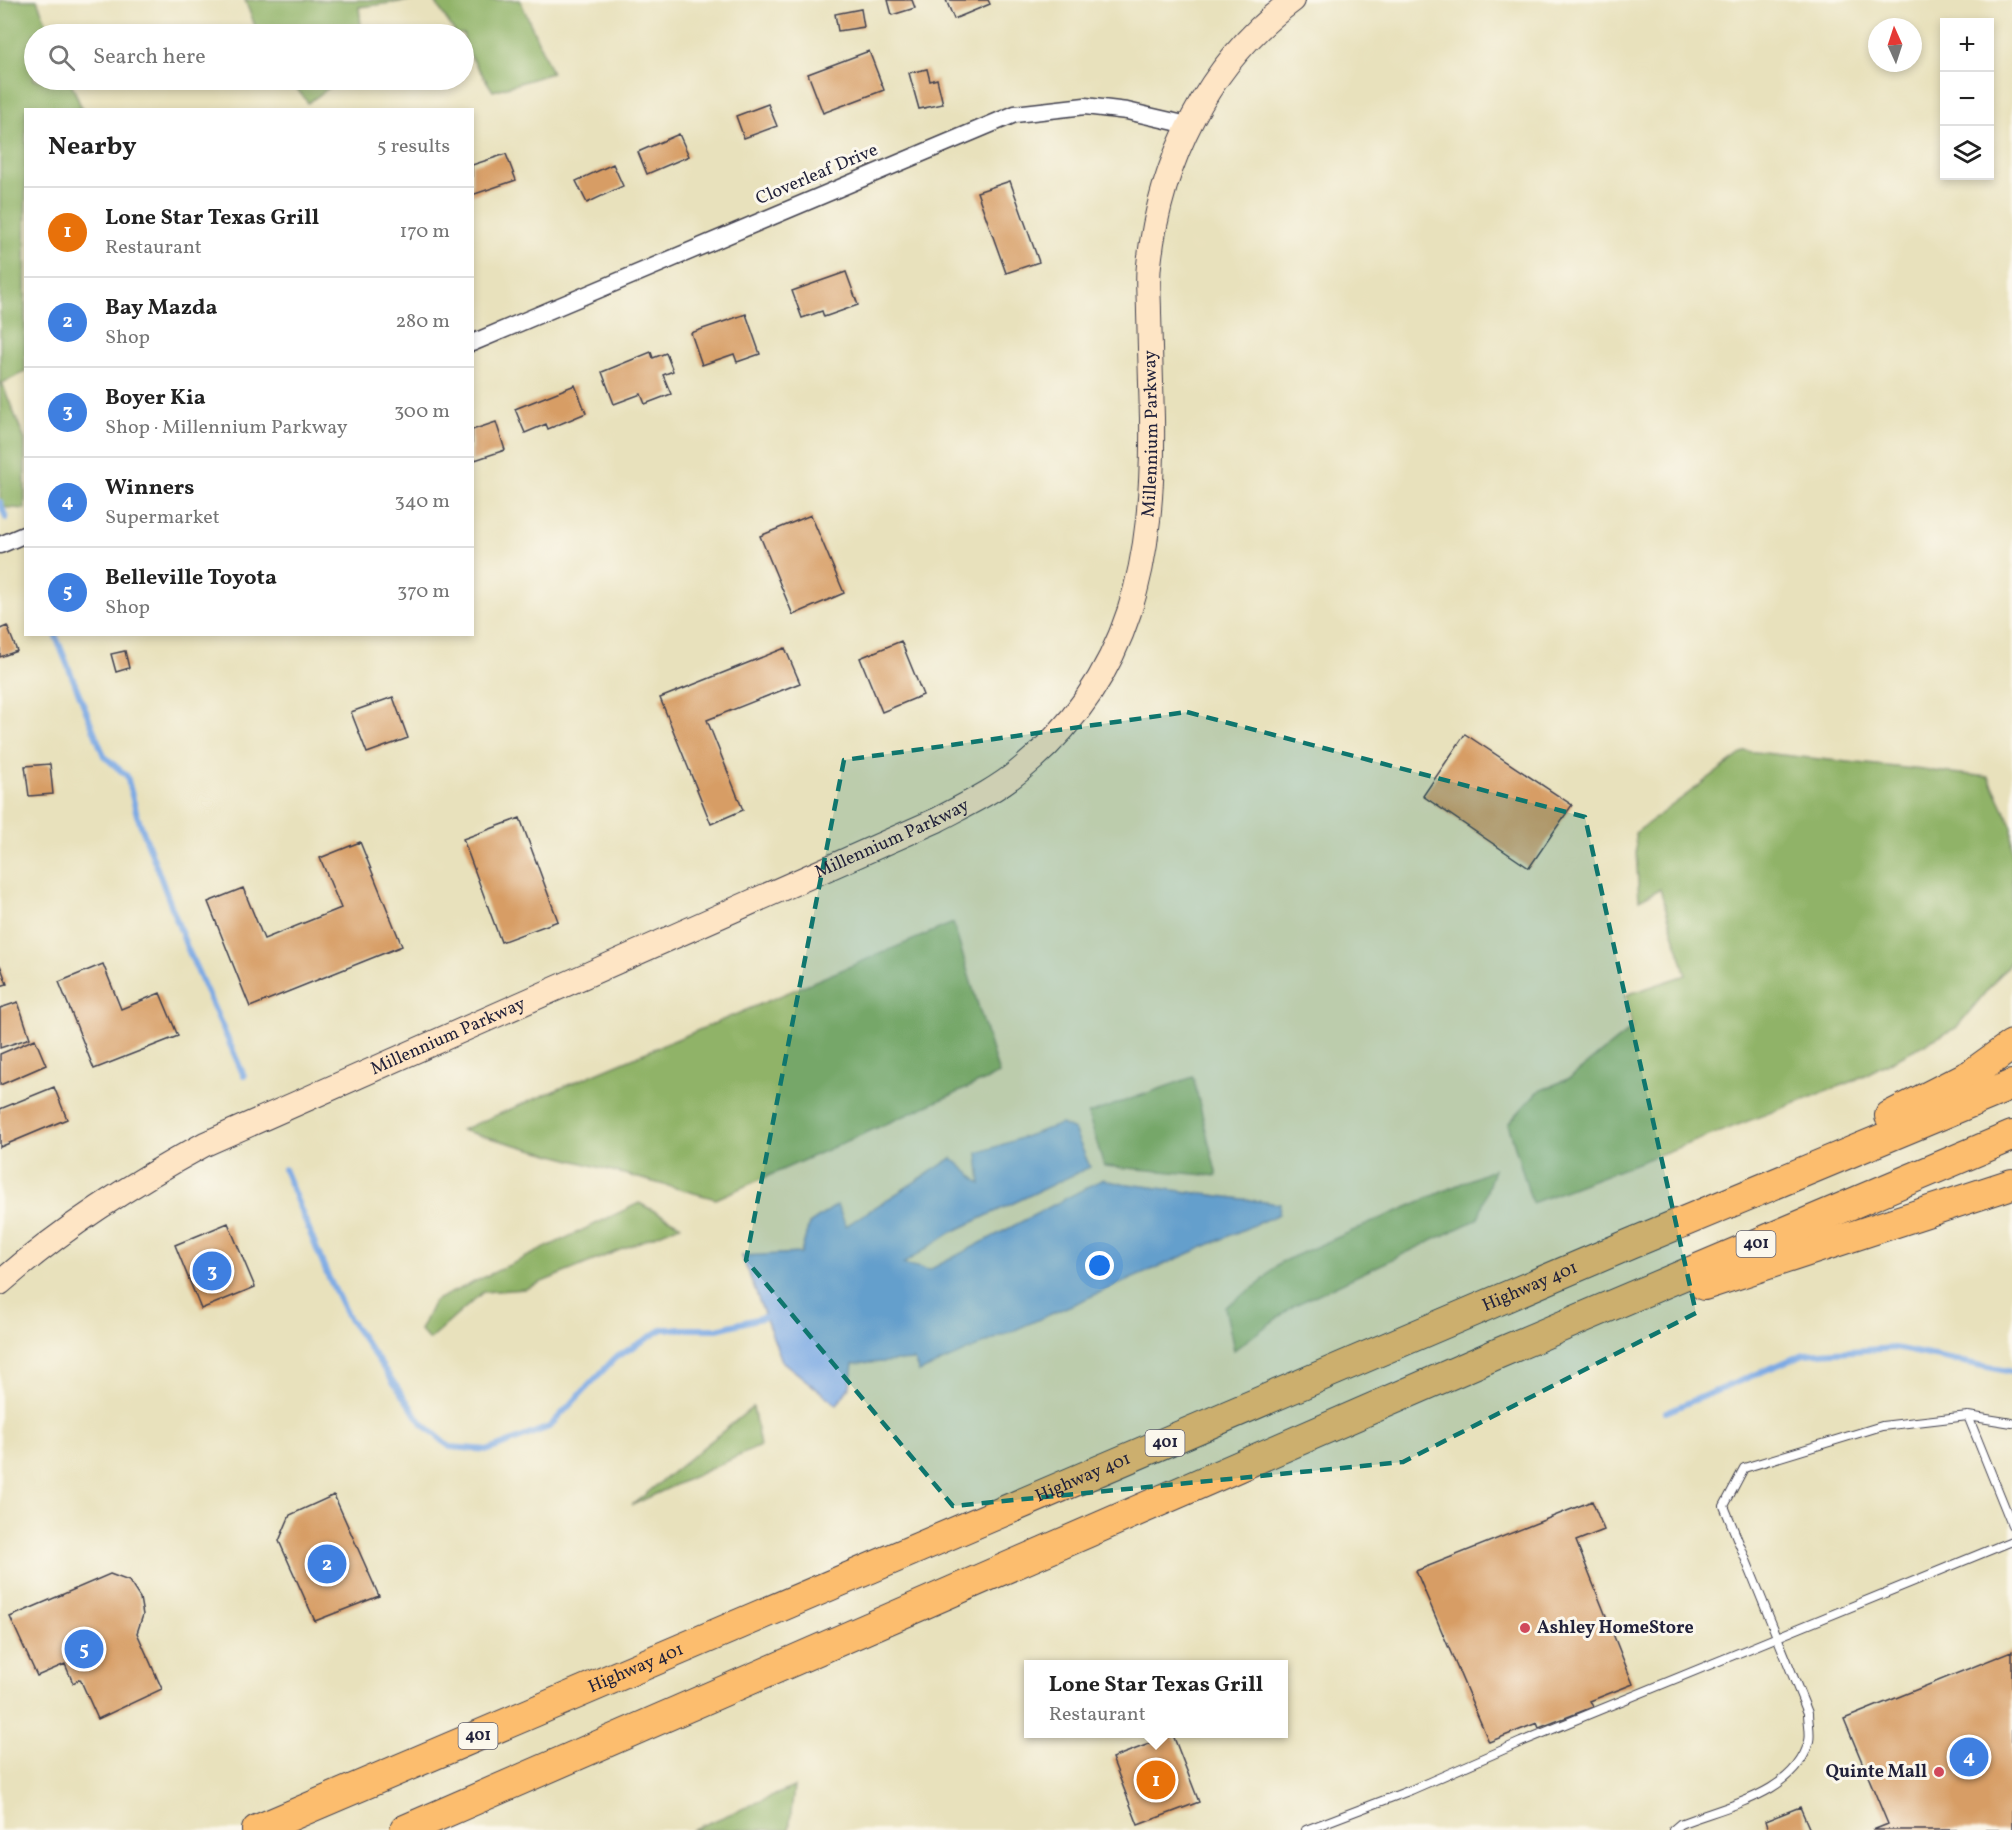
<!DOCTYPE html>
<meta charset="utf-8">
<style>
body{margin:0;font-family:Vollkorn,serif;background:#f6f6f6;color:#222}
.controls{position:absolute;right:18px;top:18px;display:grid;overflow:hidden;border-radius:0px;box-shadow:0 3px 9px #0003}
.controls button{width:54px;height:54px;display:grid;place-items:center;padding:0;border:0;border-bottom:2px solid #e0e0e0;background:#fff;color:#222;font:30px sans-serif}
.compass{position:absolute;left:1868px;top:18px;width:54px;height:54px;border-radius:50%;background:#fff;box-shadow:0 3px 9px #0003;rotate:357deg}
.you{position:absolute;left:1100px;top:1266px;width:21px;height:21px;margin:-15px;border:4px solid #fff;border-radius:50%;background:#1a73e8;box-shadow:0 0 0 9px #1a73e833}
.badge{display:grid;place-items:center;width:39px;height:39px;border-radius:50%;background:#d1495b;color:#fff;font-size:20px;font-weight:700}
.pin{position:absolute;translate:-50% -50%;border:3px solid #fff;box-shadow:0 2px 6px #0006}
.popup{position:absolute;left:1024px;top:1660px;width:264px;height:78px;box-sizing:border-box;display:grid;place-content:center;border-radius:0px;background:#fff;filter:drop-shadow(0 2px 4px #0005);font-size:20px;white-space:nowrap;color:#767676}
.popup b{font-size:22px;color:#222}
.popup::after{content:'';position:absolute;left:50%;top:100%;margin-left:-12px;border:12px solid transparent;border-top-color:#fff}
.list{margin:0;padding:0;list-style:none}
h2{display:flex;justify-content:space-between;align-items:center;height:78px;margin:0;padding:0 24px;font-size:26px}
h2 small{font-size:20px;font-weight:400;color:#767676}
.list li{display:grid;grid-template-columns:39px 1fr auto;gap:18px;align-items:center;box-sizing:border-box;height:90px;padding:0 24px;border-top:2px solid #e0e0e0}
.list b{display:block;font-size:22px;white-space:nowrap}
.list p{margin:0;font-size:20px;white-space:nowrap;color:#767676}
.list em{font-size:20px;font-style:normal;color:#767676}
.icon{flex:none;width:33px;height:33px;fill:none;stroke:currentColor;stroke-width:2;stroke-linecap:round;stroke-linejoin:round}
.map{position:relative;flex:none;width:2012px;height:1830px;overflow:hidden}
.search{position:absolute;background:#fff;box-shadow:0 3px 9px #0003;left:24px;top:24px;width:450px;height:66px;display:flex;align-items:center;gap:15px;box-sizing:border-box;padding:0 21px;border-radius:33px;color:#767676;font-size:22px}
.panel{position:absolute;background:#fff;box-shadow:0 3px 9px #0003;left:24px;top:108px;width:450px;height:528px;border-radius:0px}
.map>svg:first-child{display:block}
</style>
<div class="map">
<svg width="2012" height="1830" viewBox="0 0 2012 1830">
<rect width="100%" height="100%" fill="#fbf7ec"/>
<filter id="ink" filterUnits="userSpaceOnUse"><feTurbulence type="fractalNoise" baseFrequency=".0167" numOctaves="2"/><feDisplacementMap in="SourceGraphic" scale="12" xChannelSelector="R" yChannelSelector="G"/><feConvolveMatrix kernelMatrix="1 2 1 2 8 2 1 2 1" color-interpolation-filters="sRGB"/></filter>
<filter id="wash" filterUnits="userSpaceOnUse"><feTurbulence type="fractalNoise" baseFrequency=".008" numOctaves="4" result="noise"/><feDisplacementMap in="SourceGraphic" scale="24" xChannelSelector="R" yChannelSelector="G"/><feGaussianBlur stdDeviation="1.35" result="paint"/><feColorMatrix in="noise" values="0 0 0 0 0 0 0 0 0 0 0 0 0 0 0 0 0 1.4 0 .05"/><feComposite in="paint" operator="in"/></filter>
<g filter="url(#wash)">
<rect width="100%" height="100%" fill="#e8e1bc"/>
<path fill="#90b368" stroke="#596a52" stroke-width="1.5" d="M0,0H37L51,34H34V80H70L82,109L26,110L25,372L2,383L25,440V509L0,507Z
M245,0H416L359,7L362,34H258Z
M434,0H520L552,73L493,91L464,46V34H456Z
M290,80H340L308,103Z
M1745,751L1989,777L2012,827V960L1956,1028L1851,1082L1532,1203L1508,1124L1537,1092L1570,1078L1632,1028L1626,995L1686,975L1660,889L1639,900L1635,833Z
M953,923L999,1074L716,1199L461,1130Z
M1193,1077L1217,1176L1104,1166L1088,1114Z
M1494,1169L1478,1219L1295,1305L1234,1350L1225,1307L1260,1283L1279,1263Z
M639,1203L681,1225L525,1289L483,1292L429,1340L420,1330L434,1301Z
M753,1407L760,1446L632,1505Z
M794,1787L789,1830H692Z"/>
<path fill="#7aa9e4" stroke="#4e6690" stroke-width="1.5" d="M1061,1124L1074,1130L1090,1167L950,1233L903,1264L929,1270L1103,1179L1113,1182L1280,1204L1279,1214L919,1372L914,1360L853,1364L850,1386L837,1405L782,1361L742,1256L801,1253L809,1224L837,1205L846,1226L952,1158L981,1184L978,1153Z"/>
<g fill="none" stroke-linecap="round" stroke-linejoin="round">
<path stroke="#7aa9e4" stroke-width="6" d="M0,502L6,518
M55,634L104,756L127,776L137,815L186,945L244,1076
M284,1169L327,1274L349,1319L422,1423L450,1447L489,1450L549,1427L615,1358L663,1329H717L765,1317
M1666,1412L1804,1354L1895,1348L2012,1372"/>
</g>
<g id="blocks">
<path fill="#d79d65" d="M888,0H912L915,8L892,15Z
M946,0H988L990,4L954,19Z
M861,9L864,27L838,31L835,14Z
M869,51L884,90L823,113L808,74Z
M927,69L930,81L937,79L943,104L919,109L909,73Z
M768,104L777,126L744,138L736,116Z
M679,134L689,156L647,174L638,152Z
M506,154L516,180L472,195V165Z
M613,164L623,186L587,203L576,181Z
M1010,181L1039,262L1006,273L977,192Z
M846,272L858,305L824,317L822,311L802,318L792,291Z
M746,314L760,354L737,362L734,354L702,365L691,333Z
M651,352L653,358L666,353L673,371L663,375L671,394L645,404L641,394L614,404L602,372Z
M575,385L586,413L548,429L546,424L525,433L515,409Z
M496,422L505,450L472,461V430Z
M811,515L844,593L793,615L760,536Z
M7,626L17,651L0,657V629Z
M901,641L923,695L882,712L860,658Z
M785,648L800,683L707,720L743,810L711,824L660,698Z
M125,651L129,668L116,672L111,654Z
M393,697L408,738L367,753L351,712Z
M1465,734L1572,805L1529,868L1423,796Z
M50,764L53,794L29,796L25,766Z
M520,818L558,921L501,942L463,839Z
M360,842L402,946L250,1007L208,902L243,888L264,939L341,908L320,858Z
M103,964L121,1009L160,993L178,1036L94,1069L59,982Z
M0,965L7,984L0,986Z
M18,1002L30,1038L0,1048V1008Z
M35,1039L46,1065L0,1085V1054Z
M54,1087L67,1119L0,1147V1109Z
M228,1223L255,1287L201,1309L175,1245Z
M334,1495L379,1596L315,1621L279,1541L290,1515Z
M1592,1501L1604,1530L1576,1541L1633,1684L1590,1701L1593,1707L1539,1728L1537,1723L1489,1742L1416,1571Z
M110,1574L129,1581L140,1598L143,1615L137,1633L162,1689L98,1719L80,1679L73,1683L65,1664L37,1676L10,1617Z
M2012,1651V1830H1873L1888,1824L1844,1719Z
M1173,1735L1199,1802L1138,1825L1112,1758Z
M1800,1807L1810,1830H1768L1765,1821Z"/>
</g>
</g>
<g filter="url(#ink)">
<use href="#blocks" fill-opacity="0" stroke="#403f4e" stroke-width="1.5"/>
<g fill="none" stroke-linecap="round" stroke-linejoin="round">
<g stroke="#403f4e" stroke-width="10">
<path id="lane" d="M1968,1416L2012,1525
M1306,1830L1411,1790L1521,1742L2012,1541
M1673,1830L1680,1824C1725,1806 1796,1794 1809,1741C1811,1733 1808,1722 1808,1713L1724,1506L1744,1468L1882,1426L1968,1416L2012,1423"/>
</g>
<g stroke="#403f4e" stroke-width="19">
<path id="street" d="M472,343L1015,114L1085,106L1127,111L1188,125
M0,545L26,534"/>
</g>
<g stroke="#403f4e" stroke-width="26">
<g id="secondary">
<path id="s1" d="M0,1283C64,1227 130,1185 205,1144L937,820C965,805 995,791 1019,771C1133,678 1154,558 1152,418C1151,383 1150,348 1149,313C1149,297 1147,281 1149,265C1160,161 1208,63 1293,0"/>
</g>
</g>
<g stroke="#403f4e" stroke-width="32">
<g id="highway">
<path d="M1890,1116L1972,1074L2012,1045"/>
<path d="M1704,1285L2012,1184"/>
<path id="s2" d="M257,1830L1630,1244L2012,1085"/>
<path d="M405,1830L1499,1353L2012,1136"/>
</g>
</g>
<use href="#lane" stroke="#fff" stroke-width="8"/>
<use href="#street" stroke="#fff" stroke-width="16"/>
<use href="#secondary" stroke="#fee5c5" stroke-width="24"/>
<use href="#highway" stroke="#fcbd6e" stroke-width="30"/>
</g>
</g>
<path fill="#0f766e" fill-opacity="0.2" stroke="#0f766e" stroke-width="4.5" stroke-dasharray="12 8" stroke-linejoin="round" d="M1187,712L1585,817L1696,1313L1403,1462L953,1506L746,1260L844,760Z"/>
<g fill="#d1495b" stroke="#fbf7ec" stroke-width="2">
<circle cx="1525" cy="1628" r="6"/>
<circle cx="1939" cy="1772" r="6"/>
</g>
<g text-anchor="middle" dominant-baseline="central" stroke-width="6" stroke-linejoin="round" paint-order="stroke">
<g fill="#fbf7ec" stroke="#636270" stroke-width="1.5">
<rect x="1736.5" y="1231" width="39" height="26" rx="4.5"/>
<rect x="1145.5" y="1430" width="39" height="26" rx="4.5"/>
<rect x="458.5" y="1723" width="39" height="26" rx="4.5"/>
</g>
<g font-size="16" font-weight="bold" fill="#22223b">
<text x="1756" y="1244">401</text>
<text x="1165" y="1443">401</text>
<text x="478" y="1736">401</text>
</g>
<g font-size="18" fill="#22223b" stroke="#fbf7ec">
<text transform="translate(817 175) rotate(-23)">Cloverleaf Drive</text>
<text stroke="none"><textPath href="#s1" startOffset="1521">Millennium Parkway</textPath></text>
<text stroke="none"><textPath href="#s1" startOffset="1000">Millennium Parkway</textPath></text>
<text stroke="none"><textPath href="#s1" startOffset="514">Millennium Parkway</textPath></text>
<text stroke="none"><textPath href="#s2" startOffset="1384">Highway 401</textPath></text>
<text stroke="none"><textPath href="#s2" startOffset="898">Highway 401</textPath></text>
<text stroke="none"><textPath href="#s2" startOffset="412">Highway 401</textPath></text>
</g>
<g font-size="18" font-weight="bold" fill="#22223b" stroke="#fbf7ec" text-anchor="start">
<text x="1537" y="1628">Ashley HomeStore</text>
<text x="1927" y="1772" text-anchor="end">Quinte Mall</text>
</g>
</g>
</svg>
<div class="controls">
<button>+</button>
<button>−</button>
<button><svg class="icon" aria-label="layers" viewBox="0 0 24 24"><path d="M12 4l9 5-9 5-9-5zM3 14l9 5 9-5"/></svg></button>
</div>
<svg class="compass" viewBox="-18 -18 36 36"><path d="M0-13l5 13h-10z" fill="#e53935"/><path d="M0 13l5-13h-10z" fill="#767676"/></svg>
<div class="you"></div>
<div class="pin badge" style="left:1156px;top:1780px;background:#e8710a">1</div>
<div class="popup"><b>Lone Star Texas Grill</b>Restaurant</div>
<div class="pin badge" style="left:327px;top:1564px;background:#3f7fe0">2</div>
<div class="pin badge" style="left:212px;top:1271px;background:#3f7fe0">3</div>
<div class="pin badge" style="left:1969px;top:1757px;background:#3f7fe0">4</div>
<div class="pin badge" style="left:84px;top:1649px;background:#3f7fe0">5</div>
<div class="search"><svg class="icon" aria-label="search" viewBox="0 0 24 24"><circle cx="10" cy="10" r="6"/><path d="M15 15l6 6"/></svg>Search here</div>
<section class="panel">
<h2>Nearby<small>5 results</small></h2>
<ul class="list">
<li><span class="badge" style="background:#e8710a">1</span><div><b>Lone Star Texas Grill</b><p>Restaurant</p></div><em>170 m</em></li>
<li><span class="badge" style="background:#3f7fe0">2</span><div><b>Bay Mazda</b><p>Shop</p></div><em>280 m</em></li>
<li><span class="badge" style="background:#3f7fe0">3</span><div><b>Boyer Kia</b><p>Shop · Millennium Parkway</p></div><em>300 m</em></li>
<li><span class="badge" style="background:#3f7fe0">4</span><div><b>Winners</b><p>Supermarket</p></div><em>340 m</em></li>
<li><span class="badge" style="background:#3f7fe0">5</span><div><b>Belleville Toyota</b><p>Shop</p></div><em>370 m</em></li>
</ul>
</section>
</div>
